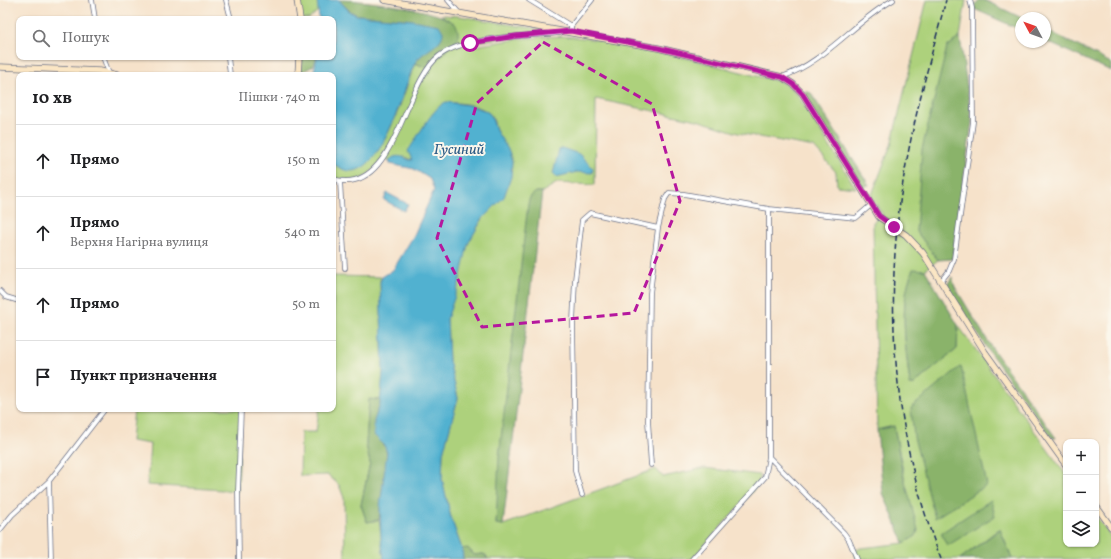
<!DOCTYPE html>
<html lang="uk">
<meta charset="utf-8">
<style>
body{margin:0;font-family:Vollkorn,serif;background:#f6f6f6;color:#202124}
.controls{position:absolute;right:12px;bottom:12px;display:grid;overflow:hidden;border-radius:8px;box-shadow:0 1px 3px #0004}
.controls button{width:36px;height:36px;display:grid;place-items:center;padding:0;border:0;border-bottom:1px solid #e0e0e0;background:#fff;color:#202124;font:20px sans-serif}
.compass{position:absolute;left:1015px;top:12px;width:36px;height:36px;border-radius:50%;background:#fff;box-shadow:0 1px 3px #0004;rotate:311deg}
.stop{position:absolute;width:12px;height:12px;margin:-9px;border:3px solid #b5179e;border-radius:50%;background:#fff}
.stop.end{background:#b5179e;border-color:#fff;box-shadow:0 1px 4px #0008}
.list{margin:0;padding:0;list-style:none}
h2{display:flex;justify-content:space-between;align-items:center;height:52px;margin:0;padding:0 16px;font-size:17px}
h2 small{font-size:13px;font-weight:400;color:#757577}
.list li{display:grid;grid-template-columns:26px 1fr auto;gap:12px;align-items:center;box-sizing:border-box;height:72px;padding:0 16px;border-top:1px solid #e0e0e0}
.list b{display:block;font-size:15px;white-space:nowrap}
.list p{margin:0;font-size:13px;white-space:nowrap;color:#757577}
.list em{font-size:13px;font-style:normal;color:#757577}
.icon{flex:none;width:22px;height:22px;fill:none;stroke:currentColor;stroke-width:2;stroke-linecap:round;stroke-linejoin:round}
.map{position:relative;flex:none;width:1111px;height:559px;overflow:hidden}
.search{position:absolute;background:#fff;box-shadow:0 1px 3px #0004;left:16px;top:16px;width:320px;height:44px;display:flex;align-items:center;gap:10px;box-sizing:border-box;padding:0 14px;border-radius:8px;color:#757577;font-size:15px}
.panel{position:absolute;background:#fff;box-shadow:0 1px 3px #0004;left:16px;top:72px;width:320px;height:340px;border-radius:8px}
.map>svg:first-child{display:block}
</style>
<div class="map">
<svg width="1111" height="559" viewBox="0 0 1111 559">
<rect width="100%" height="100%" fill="#fbf7ec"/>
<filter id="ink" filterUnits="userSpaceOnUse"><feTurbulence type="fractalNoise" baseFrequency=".025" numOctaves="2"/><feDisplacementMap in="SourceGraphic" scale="8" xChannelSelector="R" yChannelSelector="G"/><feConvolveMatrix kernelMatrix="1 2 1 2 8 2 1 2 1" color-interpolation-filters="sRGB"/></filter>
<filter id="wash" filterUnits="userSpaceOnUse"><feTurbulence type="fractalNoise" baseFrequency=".012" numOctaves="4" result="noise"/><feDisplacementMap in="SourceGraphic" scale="16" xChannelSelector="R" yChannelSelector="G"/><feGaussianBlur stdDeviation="0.9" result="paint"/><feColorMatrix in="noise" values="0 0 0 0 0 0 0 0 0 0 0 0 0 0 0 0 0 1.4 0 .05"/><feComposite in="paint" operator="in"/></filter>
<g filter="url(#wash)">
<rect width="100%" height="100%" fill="#f6e2ca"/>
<path fill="#add17b" stroke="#64806c" d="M297,0H317L319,10L309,19H300Z
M927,0H966L960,37L947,47L916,231L938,260L925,270H913C898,305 906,348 910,385H913L957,349L958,325L1066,475V544H1096V516L1111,537V559H1012L999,529L960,559H857L853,549L904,543L905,481L894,426L877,430L873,222L883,215L871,197L891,145Z
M441,15L459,16L544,30V32L471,43L474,46C506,41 542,34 574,37C642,44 714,66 781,82L792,89L798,96L856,188L837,186L836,172L814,147L738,133L697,120L596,99L595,185L557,183L542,192H536L496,524L503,525L656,469L663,477L704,468L760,475V483L692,559H488L486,555L482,554L474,555L470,550L462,549L451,518L442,479L443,453L458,398L449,361L447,319L469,241L486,214L512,162C510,151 504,144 498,135C495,129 495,122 492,117C484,104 459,103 446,102L411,160L405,157L389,160L383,158C364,181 363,182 333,179V163C376,199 405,89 415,63L427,68L455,43V24Z
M333,276L382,277L380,279L383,372L381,400H369L366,444L370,463L361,505L367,522L379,520L384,559H345L344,498L339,485L328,475L300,476L301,432H316L319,409H333Z
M134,409H241L238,491L147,485L150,444L131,441Z"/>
<path fill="#8ab36b" stroke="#527164" d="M339,0C362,0 440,9 455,24C459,28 458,34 458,39L427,68L415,63L426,50L412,20L357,15L350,11Z
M979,0H984L1022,18L1021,30L972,8Z
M1045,29L1111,63V71L1045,41Z
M960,37L972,122L952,259L938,260L916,231L922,149L947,47Z
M299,57H317L313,66L302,72L298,71Z
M805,91L811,93L869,185L861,187L807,101Z
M536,192H542L503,525L496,524L499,456L528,204L530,197Z
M913,269L925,270L958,325L957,349L913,385H910C906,348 898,304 913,269Z
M952,277L955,287L992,348L1056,438H1052L988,350L947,285Z
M961,366L987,485L935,518L914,437L911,408Z
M369,399L381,400L376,415L379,441L386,448L387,457L381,498L379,520L367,522L361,505L370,463L366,444Z
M894,426L902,470L918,530L916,536L904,543L883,493L877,430Z
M991,500L995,516L947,546L941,533Z
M1000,529L1012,559H960Z
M468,548L474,555L484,554L488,559H463L462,549Z"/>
<path fill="#51b1d0" stroke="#367097" d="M317,0H339L350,12L357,15L412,20L439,25L443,32C443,46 421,51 415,63C403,86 378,202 333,163V75H313L317,57H333V19H319Z
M446,102L468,105L484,110L490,114L497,132L509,151L512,162L511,177L504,197L482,219L468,244L459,284L447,319L449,361L458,398L443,453L442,479L451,518L462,549L463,559H384L381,539L380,507L387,452L384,445L374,435V421L380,404L383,372L380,282L382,277L393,270L414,235L434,190L430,179L414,169L390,164L389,161C394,154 403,156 409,160H412L408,151C417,138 433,107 446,102Z
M562,148L579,154L593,168L592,173L577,172L556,177L553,174L559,149Z
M387,193L408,204L404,211L384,200Z"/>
</g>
<g filter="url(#ink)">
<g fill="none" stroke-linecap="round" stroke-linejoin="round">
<g stroke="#686e84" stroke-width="5.5">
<path id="street" d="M92,0L95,19
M226,0L231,19
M448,0L459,13
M529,0L571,26
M567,32L571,31V26L592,0
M103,57L109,73
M228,57L230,75
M782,77C825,62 854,22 893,0
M333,179C395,198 403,84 439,56C465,36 527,36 560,33
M340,181L345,268
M941,281L949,271L954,259L973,122L972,8L970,0
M0,291L6,297L19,301
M769,457L844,533L849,540L857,559
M651,465L648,421L650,293L658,228
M49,481L51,559
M582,495L575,471L573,322L575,280L582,220L590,213L658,228L665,199L669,193L684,194L769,209L856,218L871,205
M0,530L12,515L49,481L105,409
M239,559L238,491L241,409
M692,559L765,477L769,457V209"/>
</g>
<g stroke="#686e84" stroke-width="7">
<path id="secondary" d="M297,0L300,19
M384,0L658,48L782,77L793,84L802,93L879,217L906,235L923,253L985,352L1066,465
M0,67L100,71L117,75
M298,75L299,57
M1096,506L1111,527"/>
</g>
<use href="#street" stroke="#fff" stroke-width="4"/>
<use href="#secondary" stroke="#fbe6c4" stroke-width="5.5"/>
<path stroke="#1b2f5e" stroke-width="1.5" stroke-dasharray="6 3" stroke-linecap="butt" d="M941,559C893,437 882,299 905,170C915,113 931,56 946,0"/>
</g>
</g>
<g fill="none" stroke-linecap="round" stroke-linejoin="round" filter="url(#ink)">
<path stroke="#b5179e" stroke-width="5" d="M470,43L516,36L571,31L658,48L782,77L793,84L802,93L879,216L894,227"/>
</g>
<path fill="none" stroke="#b5179e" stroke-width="3" stroke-dasharray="8 5" stroke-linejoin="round" d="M543,42L652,104L680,201L634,313L482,327L437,238L477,103Z"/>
<g text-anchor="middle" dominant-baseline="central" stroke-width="4" stroke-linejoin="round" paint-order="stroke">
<g font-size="15" font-style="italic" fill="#2e5c86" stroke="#fbf7ec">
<text x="459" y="150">Гусиний</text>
</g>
</g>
</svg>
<div class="controls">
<button>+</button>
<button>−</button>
<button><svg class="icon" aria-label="layers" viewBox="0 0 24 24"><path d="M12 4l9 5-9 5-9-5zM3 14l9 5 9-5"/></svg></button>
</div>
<svg class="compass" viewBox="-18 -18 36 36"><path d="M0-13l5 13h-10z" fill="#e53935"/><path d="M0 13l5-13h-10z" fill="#757577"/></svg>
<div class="stop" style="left:470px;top:43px"></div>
<div class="stop end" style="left:894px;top:227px"></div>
<div class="search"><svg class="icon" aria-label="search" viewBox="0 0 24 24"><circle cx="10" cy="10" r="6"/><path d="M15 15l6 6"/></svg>Пошук</div>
<section class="panel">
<h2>10 хв<small>Пішки · 740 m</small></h2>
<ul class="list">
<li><svg class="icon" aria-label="ahead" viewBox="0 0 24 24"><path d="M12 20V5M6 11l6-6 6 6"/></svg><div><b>Прямо</b></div><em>150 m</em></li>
<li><svg class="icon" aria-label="ahead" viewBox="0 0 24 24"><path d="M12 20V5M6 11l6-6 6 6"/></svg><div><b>Прямо</b><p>Верхня Нагірна вулиця</p></div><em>540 m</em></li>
<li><svg class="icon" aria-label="ahead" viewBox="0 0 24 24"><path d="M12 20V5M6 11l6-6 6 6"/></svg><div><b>Прямо</b></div><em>50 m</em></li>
<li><svg class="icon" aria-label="arrive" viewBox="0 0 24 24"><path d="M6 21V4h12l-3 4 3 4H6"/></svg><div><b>Пункт призначення</b></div></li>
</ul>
</section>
</div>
